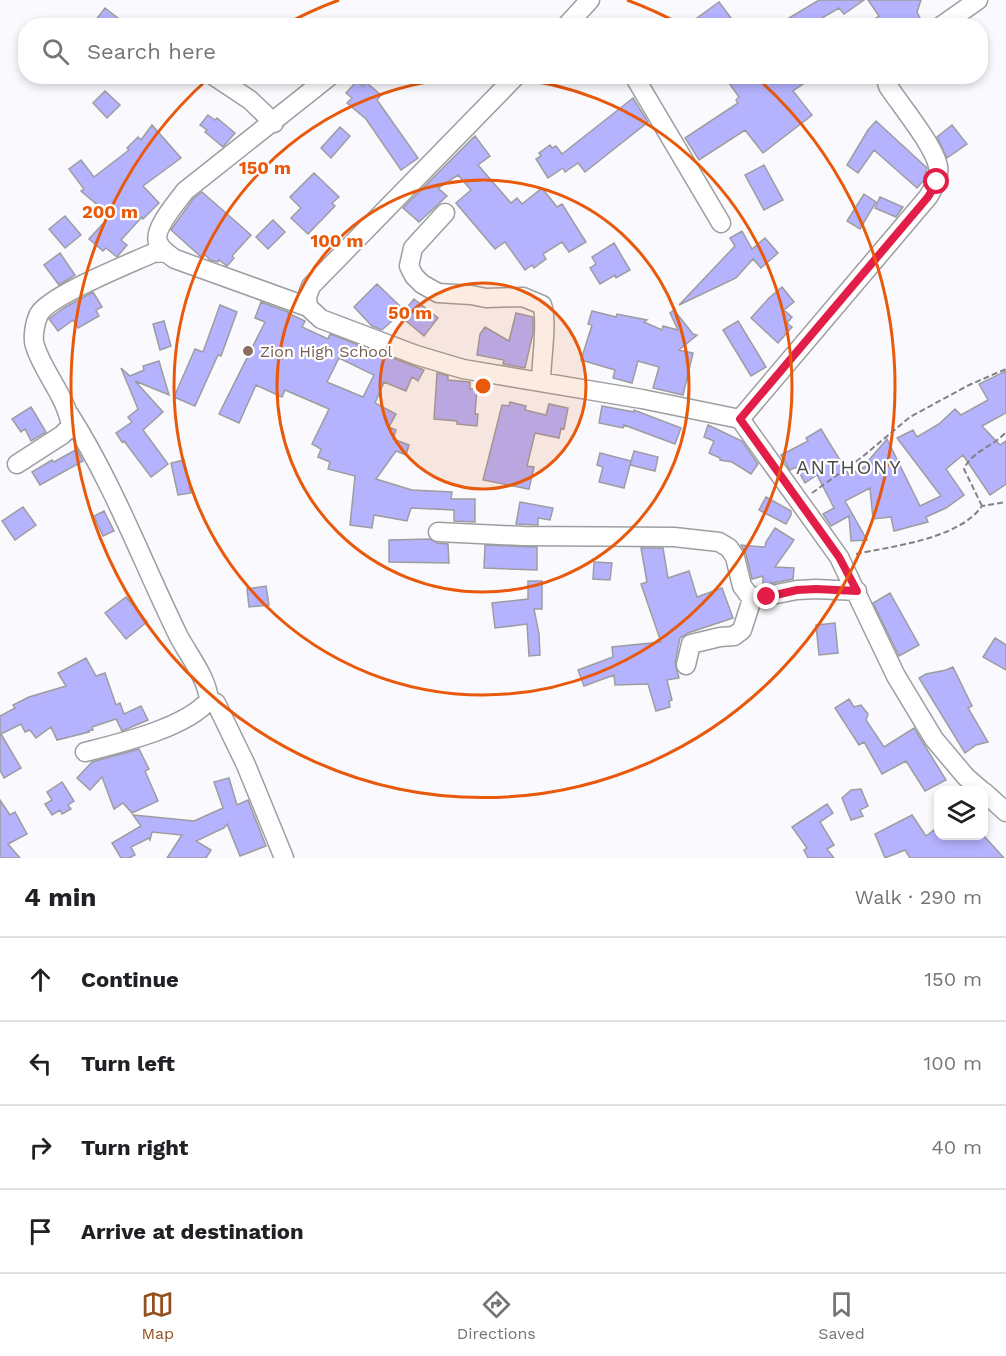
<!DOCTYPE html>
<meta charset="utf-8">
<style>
body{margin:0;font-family:"Work Sans",sans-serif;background:#f6f6f6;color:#202124}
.controls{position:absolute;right:18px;bottom:18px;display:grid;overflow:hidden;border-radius:12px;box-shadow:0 3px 9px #0003}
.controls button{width:54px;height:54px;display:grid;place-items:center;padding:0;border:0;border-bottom:2px solid #e0e0e0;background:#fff;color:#202124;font:30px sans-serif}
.stop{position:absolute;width:18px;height:18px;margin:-14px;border:4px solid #e11d48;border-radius:50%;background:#fff}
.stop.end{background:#e11d48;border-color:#fff;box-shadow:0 2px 6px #0008}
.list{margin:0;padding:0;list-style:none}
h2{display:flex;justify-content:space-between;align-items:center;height:78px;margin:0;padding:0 24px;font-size:26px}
h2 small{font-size:20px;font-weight:400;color:#757577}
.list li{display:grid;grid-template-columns:39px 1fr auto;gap:18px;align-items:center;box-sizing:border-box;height:84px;padding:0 24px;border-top:2px solid #e0e0e0}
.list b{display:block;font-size:22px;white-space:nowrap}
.list em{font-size:20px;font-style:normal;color:#757577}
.icon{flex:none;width:33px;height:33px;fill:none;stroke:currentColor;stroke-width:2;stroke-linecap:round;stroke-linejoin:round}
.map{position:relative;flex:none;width:1006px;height:858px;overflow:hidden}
.search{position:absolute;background:#fff;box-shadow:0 3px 9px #0003;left:18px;right:18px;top:18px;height:66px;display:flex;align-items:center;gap:15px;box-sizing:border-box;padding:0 21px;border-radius:24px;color:#757577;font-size:22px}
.sheet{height:414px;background:#fff}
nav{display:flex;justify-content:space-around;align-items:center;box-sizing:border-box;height:84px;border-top:2px solid #e0e0e0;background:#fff;font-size:16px;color:#757577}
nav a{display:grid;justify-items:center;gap:3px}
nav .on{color:#93501f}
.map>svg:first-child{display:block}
</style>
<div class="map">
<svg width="1006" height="858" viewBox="0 0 1006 858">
<rect width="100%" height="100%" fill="#fafafe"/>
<path fill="#b5b2fe" stroke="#9d9da0" stroke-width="1.5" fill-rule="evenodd" d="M819,0H864L844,14L839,8L815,22L817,26H794L789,18Z
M868,0H921L917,12L924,26H864L879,16Z
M719,2L737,26H686Z
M105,8L119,19L114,26H91Z
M724,76H815L793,91L812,115L763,153L745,130L699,160L685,138L738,103L736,100L739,97Z
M357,81L363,86L366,82L381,95L377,100L418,158L401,170L366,119L347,103L352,98L346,93Z
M105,91L120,105L107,118L93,103Z
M633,98L648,122L585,172L578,163L565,172L563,168L548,178L536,159L541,156L539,153L550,145L552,148L556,146L562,154Z
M208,115L215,120L217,118L235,133L223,147L205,132L207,130L200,125Z
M876,121L927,168L925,179L917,188L874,150L858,173L847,165L868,130Z
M152,125L181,158L143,186L159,203L143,219L142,217L121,240L127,245L117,257L106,248L103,251L89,239L109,217L106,215L107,213L81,191L84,189L69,169L81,160L94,177L129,150L127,148L138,137L141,140Z
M952,125L967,144L947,158L937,137Z
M340,127L350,136L331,158L321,148Z
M475,136L490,156L478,165L511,203L517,198L522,204L542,188L557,207L562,204L586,242L569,252L562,242L543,254L546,259L534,268L532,265L525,270L505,242L495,249L456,203L471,190L458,175L438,188L447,196L419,222L403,208Z
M764,165L783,200L764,210L745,175Z
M314,173L339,197L332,203L335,206L308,234L291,218L301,208L290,197Z
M202,192L251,235L232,256L234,258L227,266L219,260L218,262L210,260L205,255L203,257L200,256L171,230L193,199Z
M864,194L876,202L860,229L847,221Z
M880,197L903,207L896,217L875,208Z
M65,216L81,235L65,248L49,229Z
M273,220L285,232L268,249L256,237Z
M742,231L752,249L765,238L778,253L761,268L753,259L736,278L679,305L735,246L730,238Z
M614,243L630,270L616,278L615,275L600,284L590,268L596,264L592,257Z
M60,253L75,275L59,285L44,265Z
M377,284L404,310L382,330L372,326L354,307Z
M782,287L794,302L784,310L792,317L787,323L792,327L778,343L751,318L769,298Z
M93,292L102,307L96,310L99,316L78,328L73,320L58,331L49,319L64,308Z
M414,299L438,318L424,336L400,316Z
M261,302L288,312V313L305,321L302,327L328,339L330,334L424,370L418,381L412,377L406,391L384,382L375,403L396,414L389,427L396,430L393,439L409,445L406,455L396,451L376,479L412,490L452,492L451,499H475V522L454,521V510L411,508L407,521L374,515L372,528L350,525L355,476L328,469L330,462L318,457L321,449L312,444L329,409L285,390L282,397L256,385L239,423L219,414L265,322L255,318ZM339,358L374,375L363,397L327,382Z
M220,305L237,312L221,356L218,355L195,406L174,397L195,349L203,352Z
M674,310L693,334L697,335L679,350L693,353L683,395L653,388L659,367L638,361L632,383L613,378L615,370L581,360L592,325L588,324L592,311L616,317L617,314L647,320L644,322L662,330L663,326L678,330L670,313Z
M516,313L533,317V333L525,368L503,364L504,360L477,355L480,334L485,327L509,341Z
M164,321L171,346L160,350L153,324Z
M738,321L766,367L751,376L723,330Z
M159,361L169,395L135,381L163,412L143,430L168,464L151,477L124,441L122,442L116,433L132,422L128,417L138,409L121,368L130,376L144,370L143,366Z
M1006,371V413L982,426L1000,445L1006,441V484L990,495L963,455L946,469L964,495L946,508L926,517L928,522L894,531L891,517L873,519L870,488L845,501L867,540L851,541L849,516L831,526L823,514L834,508L817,475L805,483L796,467L790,470L781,455L808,441L806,438L821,429L849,475L872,463L869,460L887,439L920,506L941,496L897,438L913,430L917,437L939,424L955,409L961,415L988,400L979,384Z
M437,373L448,376V380L470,382V389H477L475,414H478L477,426L457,424V421L434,419Z
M510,402L526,406L525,410L546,415L549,404L568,408L564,429L561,428L559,438L535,433L527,466L534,467L529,489L483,480L502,405L509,406Z
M602,406L634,412V410L681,428L675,444L624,425L623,428L599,423Z
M31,407L46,432L31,441L25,429L21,432L12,419Z
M708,425L742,441L758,464L751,474L732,462L720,460V458L709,453L714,441L704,437Z
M77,449L83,461L40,485L32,472L52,460L54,462Z
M634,451L658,457L655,471L630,465Z
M600,453L631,461L624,488L599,482L603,467L597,465Z
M184,460L191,493L178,495L171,463Z
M766,497L791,511V515L786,524L759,510Z
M520,502L553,508L550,520L538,518V525L516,524Z
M23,507L36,525L15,540L2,521Z
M104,511L114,531L103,536L94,516Z
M775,528L794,540L775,567L794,568L793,579L763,585V576L752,579L746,554L741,545L765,547L766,542Z
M430,539L437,543L448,544L449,563L389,562V540Z
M485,545L537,547V570L484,568Z
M641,548H663L668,578L689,571L697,597L722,588L733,618L688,633L680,638L675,663L679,678L667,680L672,700L669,701L670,707L656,711L648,684L615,685L614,675L584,686L578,670L613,657L612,647L661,642L641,584L647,582Z
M594,562L612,563L610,580L593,579Z
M528,581H542V609H534L539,634L540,655L529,656L527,624L495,628L492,603L528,599Z
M266,586L269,605L249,607L247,589Z
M890,593L919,645L899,656L873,603Z
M126,597L147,622L126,639L105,613Z
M835,623L838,653L819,655L816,625Z
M995,638L1006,645V670L983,657Z
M86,658L96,676L105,673L116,705L120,703L124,714L141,706L148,720L122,731L116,719L92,727L93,730L88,731L89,732L57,740L51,727L36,738L30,730L25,732L21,724L1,734L21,768L4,778L0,770V716L15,708L13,705L29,697L66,686L58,673Z
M953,667L972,706L968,708L988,742L976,745L965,753L919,678L926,674L946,670Z
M849,699L854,707L861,705L868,714L866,720L884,747L914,728L946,780L925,791L906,761L882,774L864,742L859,745L835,708Z
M139,749L149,769L145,771L158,801L132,813L123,803L114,809L102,777L90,790L77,778L92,762Z
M229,778L237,805L248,800L266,846L240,856L227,824L224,828L196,841L211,850L206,858H167L182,835L152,832L150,840L149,838L131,847L135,855L129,858H121L112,843L141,826L133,815L194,821L223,808L214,782Z
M62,782L74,801L68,805L71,809L62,814L60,810L52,815L45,804L52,800L47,792Z
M861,789L868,806L860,810L863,816L851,820L842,798L851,790Z
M0,800L10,815L15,812L27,834L8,844L20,858H0Z
M827,804L833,813L820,822L834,845L827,849L834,858H808L804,850L807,848L792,827Z
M912,815L926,836L934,830L937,836H984L1004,858H910L905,850L885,858L875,834Z"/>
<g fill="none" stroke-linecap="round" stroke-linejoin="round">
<g stroke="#9d9ea1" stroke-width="21">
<path id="minor" d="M566,26L590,0
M941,26L978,0
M214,76L250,100L274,123
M516,76L311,286L307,297L308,307L321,319L416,355L463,369L642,399L740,419L839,557L896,676L934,739L966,777L981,790
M634,76L721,223
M445,213L413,248L409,266L414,276L422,284L438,293L471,295L486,298L523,297L542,305C548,321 541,361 541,382
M308,307L175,259C169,255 161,250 158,242C153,229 177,202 185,191L330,76
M69,414C113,483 142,561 178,635C188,655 207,677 209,700C186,728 120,743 85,752
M740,419L928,197C934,187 940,178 938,166C933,144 901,106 888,86L885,76
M17,464L62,435L71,426C66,396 44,374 35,346C32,338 35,322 39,314C50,295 129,264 153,253L165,252
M438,532L523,536L674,537L719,542L729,548L735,557L742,586L748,594L756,598L797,590L816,589L857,591
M686,665L691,644L720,637L734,636L742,630L753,596
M209,700L216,703L246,765L284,858
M984,792L1006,812"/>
</g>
<path stroke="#828285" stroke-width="2" stroke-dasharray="6 3" stroke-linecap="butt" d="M812,493L861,458L910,417L969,385L1006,369
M982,506L964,469C971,452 994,446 1006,432
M856,554C893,546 959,539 982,506L1006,502"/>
<use href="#minor" stroke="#fff" stroke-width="18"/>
</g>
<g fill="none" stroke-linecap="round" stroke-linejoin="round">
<path stroke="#e11d48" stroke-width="8" d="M767,597L797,590L816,589L857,591L839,557L740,419L928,197L937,182"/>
</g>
<circle cx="483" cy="386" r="103" fill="#e8590c" fill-opacity=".12"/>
<g fill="none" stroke="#e8590c" stroke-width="3">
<circle cx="483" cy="386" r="103"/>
<circle cx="483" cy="386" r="206"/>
<circle cx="483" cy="386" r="309"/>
<path d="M286 24A412 412 0 0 1 339 0M627 0A412 412 0 0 1 680 24M756 77A412 412 0 1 1 210 77"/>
</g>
<circle fill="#8d6e63" stroke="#fff" stroke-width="2" cx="248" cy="351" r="6"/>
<g text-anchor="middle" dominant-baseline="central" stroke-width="4.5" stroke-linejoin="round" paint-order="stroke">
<g font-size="16" fill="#785e54" stroke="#fff" text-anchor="start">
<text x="260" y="351">Zion High School</text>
</g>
<g font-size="20" letter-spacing="1.5" fill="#4c4c4f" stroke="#fff">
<text x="849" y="467">ANTHONY</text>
</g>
</g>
<circle cx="483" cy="386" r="9" fill="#e8590c" stroke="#fff" stroke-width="3"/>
<g font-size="18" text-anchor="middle" font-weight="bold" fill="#e8590c" stroke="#fff" stroke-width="4.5" stroke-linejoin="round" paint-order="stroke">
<text x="265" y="174">150 m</text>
<text x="110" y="218">200 m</text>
<text x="337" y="247">100 m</text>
<text x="410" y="319">50 m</text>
</g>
</svg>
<div class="controls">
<button><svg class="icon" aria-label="layers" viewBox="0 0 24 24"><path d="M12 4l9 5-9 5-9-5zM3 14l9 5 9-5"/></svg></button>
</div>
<div class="stop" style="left:937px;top:182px"></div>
<div class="stop end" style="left:767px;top:597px"></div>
<div class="search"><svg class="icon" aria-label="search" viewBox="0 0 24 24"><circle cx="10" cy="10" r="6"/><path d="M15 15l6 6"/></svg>Search here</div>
</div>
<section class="sheet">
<h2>4 min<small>Walk · 290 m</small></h2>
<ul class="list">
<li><svg class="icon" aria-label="ahead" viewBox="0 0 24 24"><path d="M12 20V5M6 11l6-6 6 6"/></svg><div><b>Continue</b></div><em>150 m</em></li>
<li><svg class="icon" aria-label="left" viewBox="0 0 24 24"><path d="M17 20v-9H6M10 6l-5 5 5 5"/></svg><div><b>Turn left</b></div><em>100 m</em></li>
<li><svg class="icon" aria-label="right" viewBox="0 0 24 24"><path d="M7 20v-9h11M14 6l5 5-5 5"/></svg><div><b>Turn right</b></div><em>40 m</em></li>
<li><svg class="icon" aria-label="arrive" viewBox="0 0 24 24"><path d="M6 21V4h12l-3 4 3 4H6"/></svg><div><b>Arrive at destination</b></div></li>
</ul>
</section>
<nav>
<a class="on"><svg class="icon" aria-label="map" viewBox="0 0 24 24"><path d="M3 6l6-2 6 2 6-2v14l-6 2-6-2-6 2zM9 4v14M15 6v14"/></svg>Map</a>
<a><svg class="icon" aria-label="directions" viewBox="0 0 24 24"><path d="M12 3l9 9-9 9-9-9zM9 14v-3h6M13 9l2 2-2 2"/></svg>Directions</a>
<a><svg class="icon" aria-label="saved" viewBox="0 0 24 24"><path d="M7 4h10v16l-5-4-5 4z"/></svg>Saved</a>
</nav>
